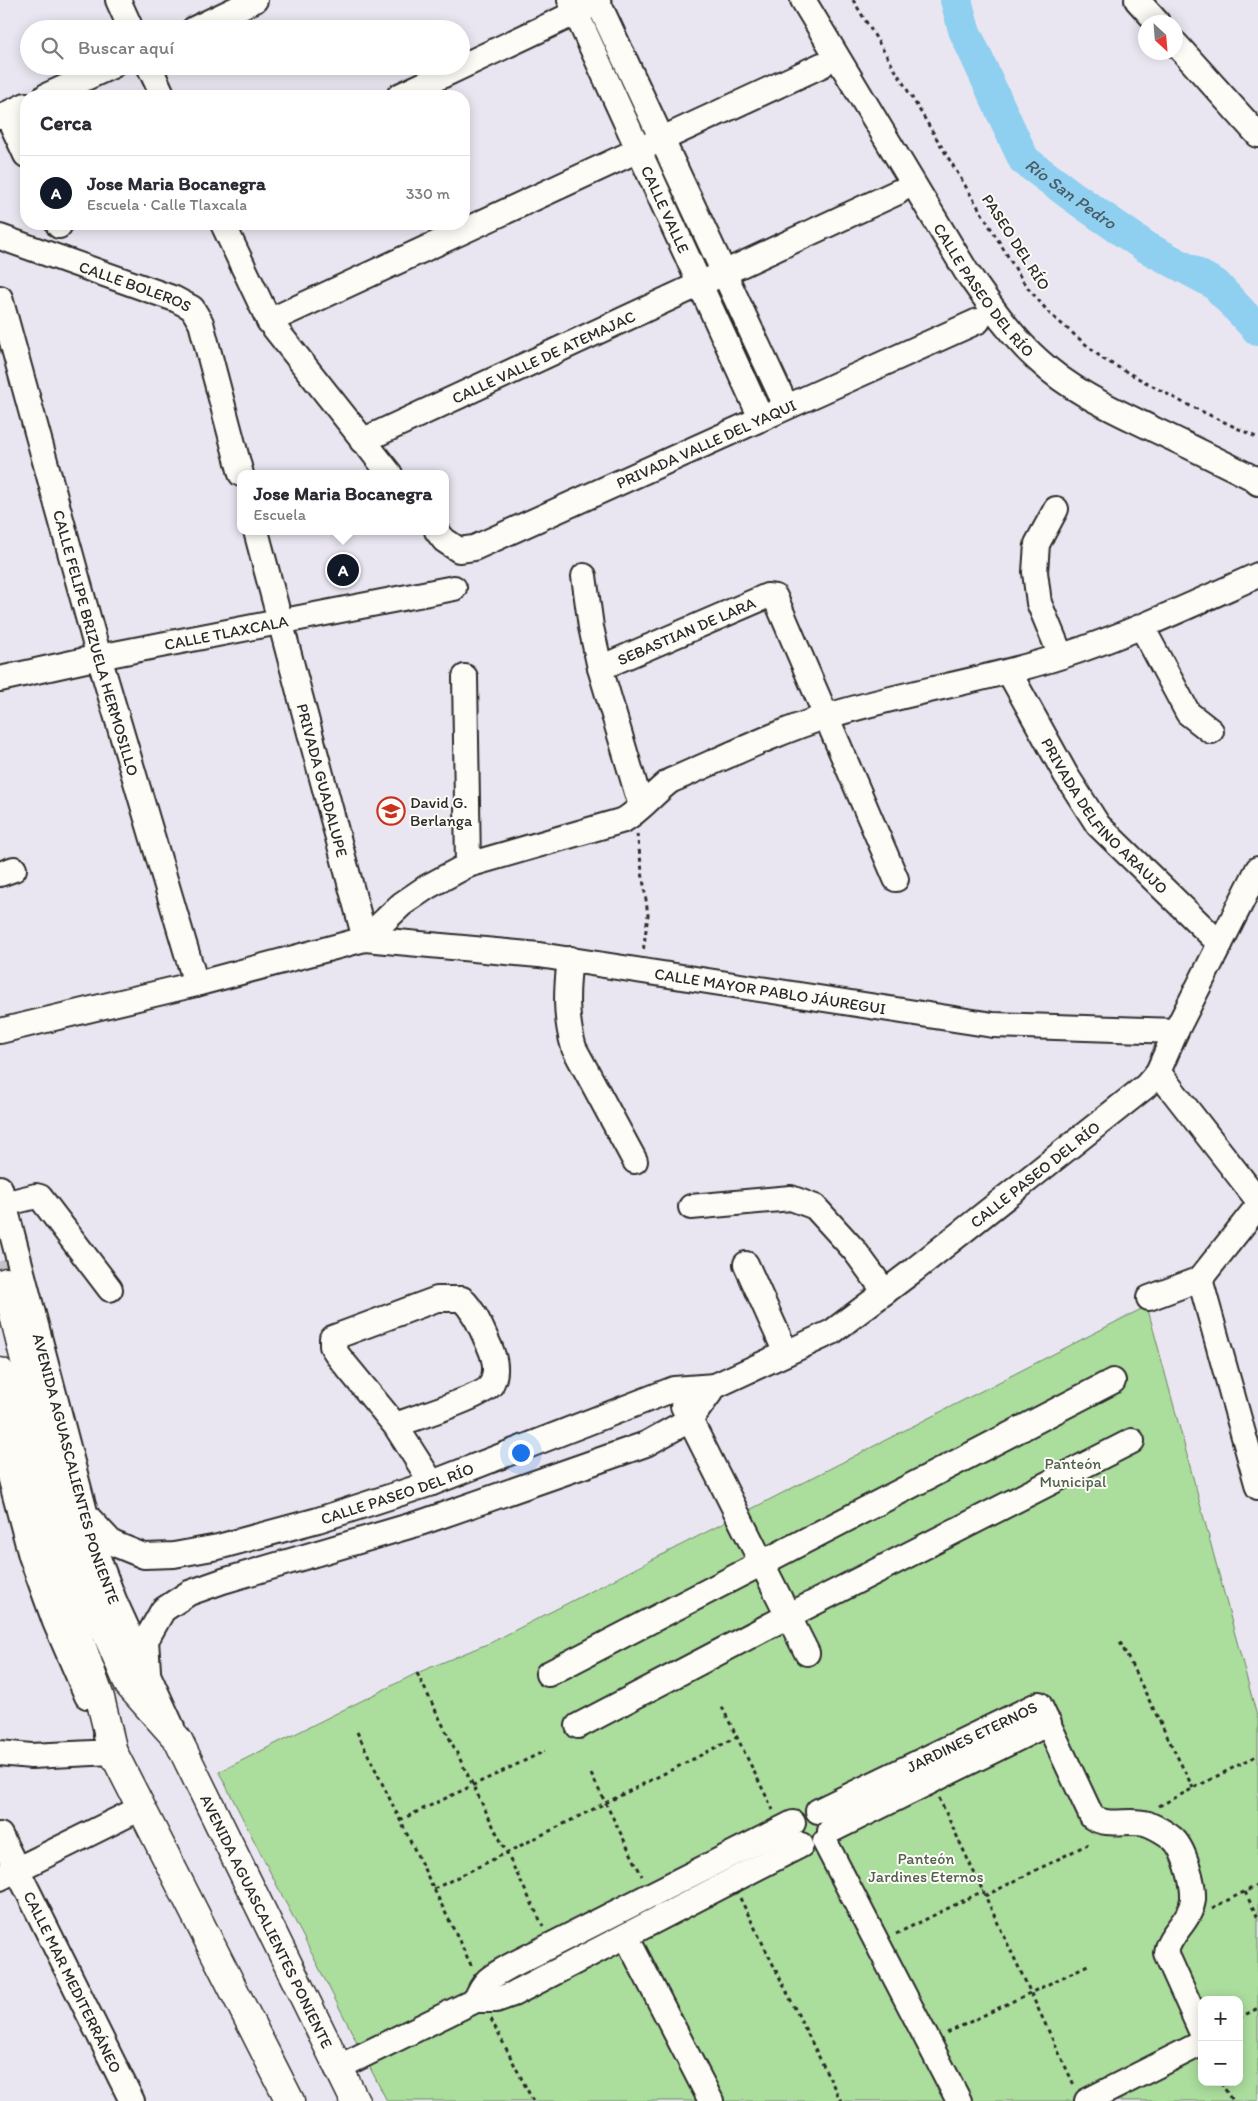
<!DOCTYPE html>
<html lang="es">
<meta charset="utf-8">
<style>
body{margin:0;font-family:Itim,sans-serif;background:#f2f2f3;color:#2b2b33}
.controls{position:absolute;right:15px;bottom:15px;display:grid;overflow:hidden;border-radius:10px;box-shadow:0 2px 12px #0003}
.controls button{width:45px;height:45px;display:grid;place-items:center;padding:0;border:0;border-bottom:1px solid #e1e1e2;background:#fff;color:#2b2b33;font:25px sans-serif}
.compass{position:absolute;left:1138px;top:15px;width:45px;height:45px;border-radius:50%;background:#fff;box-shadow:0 2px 12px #0003;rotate:154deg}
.you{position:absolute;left:520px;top:1452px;width:18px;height:18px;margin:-12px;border:4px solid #fff;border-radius:50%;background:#1a73e8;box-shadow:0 0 0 8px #1a73e833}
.badge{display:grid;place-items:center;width:32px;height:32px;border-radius:50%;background:#111827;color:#fff;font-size:16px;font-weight:700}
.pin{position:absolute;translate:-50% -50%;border:2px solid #fff;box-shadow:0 1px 5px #0006}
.popup{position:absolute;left:237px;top:470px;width:212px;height:65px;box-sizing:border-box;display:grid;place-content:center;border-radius:10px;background:#fff;filter:drop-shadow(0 1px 4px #0005);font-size:16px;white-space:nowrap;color:#7c7c81}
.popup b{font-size:19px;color:#2b2b33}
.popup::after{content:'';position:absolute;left:50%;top:100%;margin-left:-10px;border:10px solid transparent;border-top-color:#fff}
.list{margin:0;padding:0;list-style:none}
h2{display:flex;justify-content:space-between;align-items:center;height:65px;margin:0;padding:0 20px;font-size:21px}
h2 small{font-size:16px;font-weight:400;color:#7c7c81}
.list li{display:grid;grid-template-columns:32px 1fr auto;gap:15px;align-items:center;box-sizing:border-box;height:75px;padding:0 20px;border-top:1px solid #e1e1e2}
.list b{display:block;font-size:19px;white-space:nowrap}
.list p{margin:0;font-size:16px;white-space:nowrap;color:#7c7c81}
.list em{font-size:16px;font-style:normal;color:#7c7c81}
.icon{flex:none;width:28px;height:28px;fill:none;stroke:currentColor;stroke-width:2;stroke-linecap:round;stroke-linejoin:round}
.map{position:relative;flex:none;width:1258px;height:2101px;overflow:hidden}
.search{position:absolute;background:#fff;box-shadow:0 2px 12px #0003;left:20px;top:20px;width:450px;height:55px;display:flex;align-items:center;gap:12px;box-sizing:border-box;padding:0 18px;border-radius:28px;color:#7c7c81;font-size:19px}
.panel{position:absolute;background:#fff;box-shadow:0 2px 12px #0003;left:20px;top:90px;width:450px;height:140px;border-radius:20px}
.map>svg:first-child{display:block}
</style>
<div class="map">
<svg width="1258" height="2101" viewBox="0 0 1258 2101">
<rect width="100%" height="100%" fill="#eae6f1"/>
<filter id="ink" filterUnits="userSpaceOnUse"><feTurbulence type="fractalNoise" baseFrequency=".02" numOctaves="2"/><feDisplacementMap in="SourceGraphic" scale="10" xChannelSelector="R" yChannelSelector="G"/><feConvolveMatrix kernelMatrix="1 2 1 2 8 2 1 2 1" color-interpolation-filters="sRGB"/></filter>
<g filter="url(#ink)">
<path fill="#abdd9d" stroke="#6b8464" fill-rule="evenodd" d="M1147,1306L1258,1720V2101H387L219,1772L417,1673L492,1642ZM1202,2000H1239V2082H1202Z"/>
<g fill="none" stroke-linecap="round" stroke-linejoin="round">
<path stroke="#8fcff0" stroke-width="32" id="s1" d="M956,0L964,30L1024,160L1075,198L1146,247L1215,284L1258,330"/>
<path stroke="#c4c1c9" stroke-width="28" stroke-dasharray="28 14" stroke-linecap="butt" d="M0,1261L6,1282"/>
<g stroke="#2b2b2b" stroke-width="28">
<g id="minor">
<path d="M118,0L131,29"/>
<path id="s2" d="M570,0L761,418"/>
<path d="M597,0L786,406"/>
<path id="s3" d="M803,0L966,271C988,302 1010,335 1038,360C1072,392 1114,410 1155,430C1187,445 1219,461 1251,477L1258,483"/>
<path d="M1137,0L1157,22"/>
<path d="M194,29L255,0"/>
<path d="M1176,44L1258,135"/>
<path d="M149,66L163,96"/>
<path d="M46,96L112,66"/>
<path d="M399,96L590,6"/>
<path d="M7,114L26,155"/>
<path d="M0,117L26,105"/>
<path d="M58,224L59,226"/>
<path d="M223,224L269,321L390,474"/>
<path id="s4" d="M0,237L175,299L192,308L201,323L241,474"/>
<path id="s5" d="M0,298L99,657L196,984"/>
<path d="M269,321L822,65"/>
<path id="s6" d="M362,441L898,192"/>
<path d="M1056,509L1037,544L1035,572L1039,603L1061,656"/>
<path id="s7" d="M256,531L365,939L539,955L993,1025L1176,1031"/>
<path id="s8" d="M437,531L444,540L459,550L474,548L978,321"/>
<path d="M584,576L591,627L600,668L641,806"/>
<path d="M1142,627L1188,713L1211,731"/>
<path id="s9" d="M600,668L767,596L775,597L896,879"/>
<path id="s10" d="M1009,672L1066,775L1098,825L1220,944"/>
<path d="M465,677L468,865"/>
<path id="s11" d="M0,679L99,657L454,588"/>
<path d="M0,874L14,869"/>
<path d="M570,959C566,990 565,1018 574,1048L635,1161"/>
<path d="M0,1031L196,984L365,939L402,904L427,887L468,865L624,820C641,810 654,793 670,781C722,759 774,733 828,716C905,692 985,681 1062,656C1130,634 1193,604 1258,575"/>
<path d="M1158,1072L1258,1200"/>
<path id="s12" d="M0,1188L95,1550L114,1600L172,1727"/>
<path d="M4,1204L36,1196L40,1197L110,1289"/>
<path d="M691,1207L791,1198L815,1207L855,1251L885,1292"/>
<path d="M746,1264L786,1353"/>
<path d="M1200,1279L1258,1487"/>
<path d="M1200,1279L1258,1206"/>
<path d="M1149,1298L1200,1279"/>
<path d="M683,1406L807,1653"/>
<path d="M395,1425C412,1419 484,1396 491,1385C499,1370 494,1355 487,1341C480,1325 474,1311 462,1299H437L332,1338V1346L339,1357L395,1425L432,1483"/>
<path d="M0,1438L31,1556L55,1622L87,1696"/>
<path id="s13" d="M85,1514L112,1543L144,1556L174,1555L218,1547L318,1520L432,1483L674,1389L715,1386L832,1332L914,1270L1146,1086L1158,1072L1176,1031L1258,869"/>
<path d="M148,1671L146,1640L163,1610L189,1593L223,1581L423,1522L646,1444L691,1419L715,1386"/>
<path d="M548,1674L1113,1381"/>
<path d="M578,1726L788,1616L1132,1441"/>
<path d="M0,1753L31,1756L113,1752L106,1736"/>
<path id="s14" d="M818,1811L1039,1704L1092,1817C1108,1828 1130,1818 1148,1824C1155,1827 1166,1833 1172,1838C1184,1847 1194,1884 1193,1899C1191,1921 1168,1934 1166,1953L1202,2033"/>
<path d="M830,1831L1049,1723"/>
<path id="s15" d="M0,1835L132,2101"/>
<path d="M825,1842L959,2101"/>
<path d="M0,1878L141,1808"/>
<path d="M626,1936L711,2101"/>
<path d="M476,2000C483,1980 492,1976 510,1966L793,1823"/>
<path d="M337,2068L476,2000H496L513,1994L801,1845"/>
<path d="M1087,2101L1202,2043"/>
</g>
</g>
<g stroke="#2b2b2b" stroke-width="31">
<g id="major">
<path id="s16" d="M6,1282L62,1513L72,1545L95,1606L129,1685L178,1740L355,2101"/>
<path d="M0,1372L48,1551L100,1698L113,1752L290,2101"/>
</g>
</g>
<path stroke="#2b2b2b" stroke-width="3" stroke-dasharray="4 4" stroke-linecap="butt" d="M853,0L1024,283L1050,314L1103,359L1182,402L1258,438
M637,834L648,915L643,952
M1120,1642L1193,1788
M417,1673L543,1926
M722,1707L773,1810
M357,1732L472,1967
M591,1774L642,1876
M939,1798L1075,2087
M1159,1806L1258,1755
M400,1820L545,1751
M434,1889L737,1737
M1245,1892L1258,1918
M985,1896L1088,1844
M740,1898L841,2101
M1212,1908L1258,1885
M896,1934L983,1891
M1239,2018L1258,2008
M491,2019L533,2101
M947,2033L1090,1964
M1221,2082L1232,2101"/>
<use href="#minor" stroke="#fdfcf7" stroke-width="24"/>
<use href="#major" stroke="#fdfcf7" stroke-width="28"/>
</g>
</g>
<defs>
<g id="school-ring" transform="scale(1.4375)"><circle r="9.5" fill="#fdfcf7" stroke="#c8321e" stroke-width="1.5"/><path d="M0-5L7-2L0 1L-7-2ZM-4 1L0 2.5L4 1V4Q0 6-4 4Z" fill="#c8321e"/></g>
</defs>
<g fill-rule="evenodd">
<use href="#school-ring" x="391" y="811"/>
</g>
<g text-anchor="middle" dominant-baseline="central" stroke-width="4" stroke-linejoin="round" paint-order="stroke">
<g font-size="16" fill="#2b2b2b" stroke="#fdfcf7">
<text stroke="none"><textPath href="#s2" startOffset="230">CALLE VALLE</textPath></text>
<text transform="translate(1016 242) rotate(57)">PASEO DEL RÍO</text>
<text stroke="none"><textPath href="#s4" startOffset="144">CALLE BOLEROS</textPath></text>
<text stroke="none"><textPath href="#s3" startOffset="342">CALLE PASEO DEL RÍO</textPath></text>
<text stroke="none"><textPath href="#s6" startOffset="200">CALLE VALLE DE ATEMAJAC</textPath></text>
<text stroke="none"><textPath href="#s8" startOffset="299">PRIVADA VALLE DEL YAQUI</textPath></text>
<text stroke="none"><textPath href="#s9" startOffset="94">SEBASTIAN DE LARA</textPath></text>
<text stroke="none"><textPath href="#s11" startOffset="231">CALLE TLAXCALA</textPath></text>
<text stroke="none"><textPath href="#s5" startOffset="358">CALLE FELIPE BRIZUELA HERMOSILLO</textPath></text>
<text stroke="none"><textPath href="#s7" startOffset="258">PRIVADA GUADALUPE</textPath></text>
<text stroke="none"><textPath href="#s10" startOffset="174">PRIVADA DELFINO ARAUJO</textPath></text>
<text stroke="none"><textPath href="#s7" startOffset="831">CALLE MAYOR PABLO JÁUREGUI</textPath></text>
<text stroke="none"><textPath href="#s13" startOffset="1059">CALLE PASEO DEL RÍO</textPath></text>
<text stroke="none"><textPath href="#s12" startOffset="291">AVENIDA AGUASCALIENTES PONIENTE</textPath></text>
<text stroke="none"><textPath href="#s13" startOffset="336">CALLE PASEO DEL RÍO</textPath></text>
<text stroke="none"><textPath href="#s14" startOffset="171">JARDINES ETERNOS</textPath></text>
<text stroke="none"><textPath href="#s16" startOffset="698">AVENIDA AGUASCALIENTES PONIENTE</textPath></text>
<text stroke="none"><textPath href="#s15" startOffset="164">CALLE MAR MEDITERRÁNEO</textPath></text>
</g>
<g font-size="16" fill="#2b2b2b" stroke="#fdfcf7" text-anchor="start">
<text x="410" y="802">David G.<tspan x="410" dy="18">Berlanga</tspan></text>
</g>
<g font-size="16" fill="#51604d" stroke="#fdfcf7">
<text x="1073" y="1463">Panteón<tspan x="1073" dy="18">Municipal</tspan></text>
<text x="926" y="1858">Panteón<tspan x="926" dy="18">Jardines Eternos</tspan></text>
</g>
<g font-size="18" font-style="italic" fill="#495c66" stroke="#fdfcf7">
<text stroke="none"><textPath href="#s1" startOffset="232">Río San Pedro</textPath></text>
</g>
</g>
</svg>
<div class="controls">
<button>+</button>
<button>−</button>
</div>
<svg class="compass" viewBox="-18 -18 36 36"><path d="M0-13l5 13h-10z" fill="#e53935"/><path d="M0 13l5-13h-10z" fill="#7c7c81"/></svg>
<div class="you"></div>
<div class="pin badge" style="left:343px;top:570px">A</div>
<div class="popup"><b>Jose Maria Bocanegra</b>Escuela</div>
<div class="search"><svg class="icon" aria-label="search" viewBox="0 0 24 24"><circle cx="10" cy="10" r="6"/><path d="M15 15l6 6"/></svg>Buscar aquí</div>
<section class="panel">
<h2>Cerca<small></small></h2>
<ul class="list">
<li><span class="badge">A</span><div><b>Jose Maria Bocanegra</b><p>Escuela · Calle Tlaxcala</p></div><em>330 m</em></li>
</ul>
</section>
</div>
